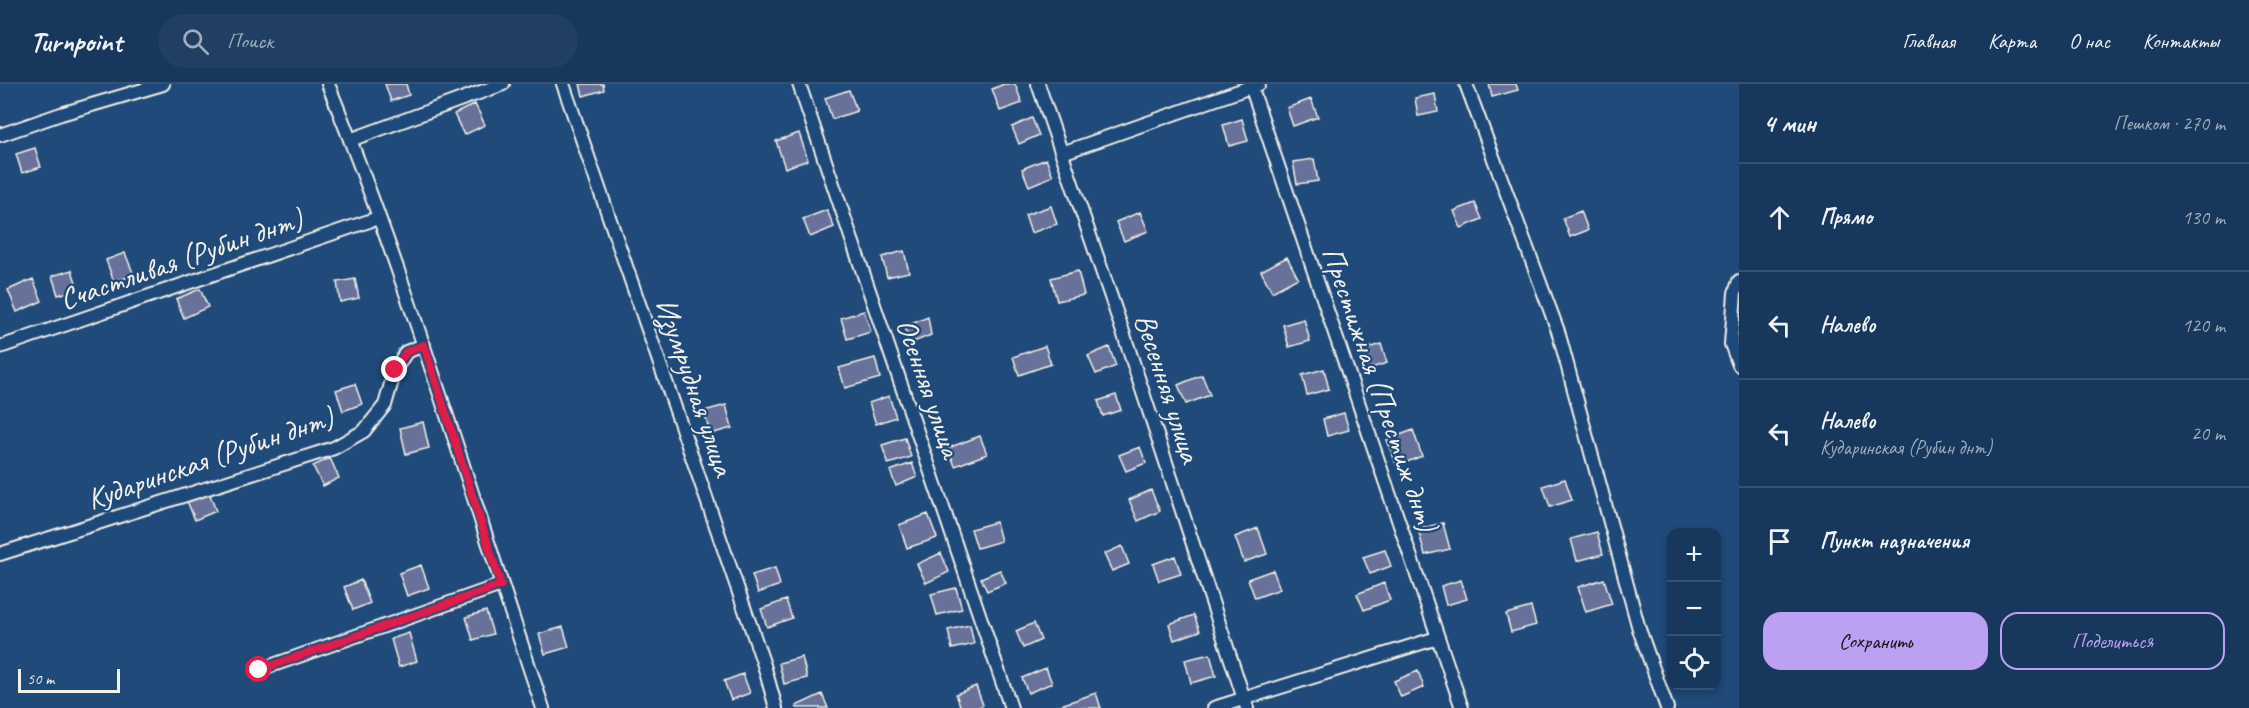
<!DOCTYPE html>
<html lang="ru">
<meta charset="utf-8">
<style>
body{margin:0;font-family:Caveat,sans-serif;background:#203f62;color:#f1f3f6}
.controls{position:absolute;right:18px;bottom:18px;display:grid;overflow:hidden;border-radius:12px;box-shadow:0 3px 9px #0003}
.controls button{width:54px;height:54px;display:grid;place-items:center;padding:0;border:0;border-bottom:2px solid #365272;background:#17385c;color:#f1f3f6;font:30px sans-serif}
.scale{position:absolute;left:18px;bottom:15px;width:102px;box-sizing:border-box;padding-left:6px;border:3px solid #f4f1e8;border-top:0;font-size:16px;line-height:21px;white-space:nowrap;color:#f4f1e8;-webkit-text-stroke:4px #1f4a7a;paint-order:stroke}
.stop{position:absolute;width:18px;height:18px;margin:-14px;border:4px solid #e11d48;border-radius:50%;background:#fff}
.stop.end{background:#e11d48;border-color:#fff;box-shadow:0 2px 6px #0008}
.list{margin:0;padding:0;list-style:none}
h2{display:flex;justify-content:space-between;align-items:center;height:78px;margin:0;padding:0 24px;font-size:26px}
h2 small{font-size:20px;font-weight:400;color:#9eacbb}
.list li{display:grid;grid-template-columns:39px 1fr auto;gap:18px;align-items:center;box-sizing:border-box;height:108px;padding:0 24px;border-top:2px solid #365272}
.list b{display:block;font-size:22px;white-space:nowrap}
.list p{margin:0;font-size:20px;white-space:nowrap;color:#9eacbb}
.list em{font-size:20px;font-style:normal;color:#9eacbb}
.actions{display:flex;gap:12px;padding:18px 24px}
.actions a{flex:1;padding:14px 0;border:2px solid #bca0f2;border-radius:18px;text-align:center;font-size:21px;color:#bca0f2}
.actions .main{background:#bca0f2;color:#111}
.icon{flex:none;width:33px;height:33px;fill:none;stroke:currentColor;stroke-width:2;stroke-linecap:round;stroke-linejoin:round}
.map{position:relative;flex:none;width:1739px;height:624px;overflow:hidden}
header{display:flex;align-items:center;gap:36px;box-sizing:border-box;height:84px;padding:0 30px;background:#17385c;border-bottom:2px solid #365272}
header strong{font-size:28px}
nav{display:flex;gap:33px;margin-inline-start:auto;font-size:21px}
.search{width:420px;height:54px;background:#203f62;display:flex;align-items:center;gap:15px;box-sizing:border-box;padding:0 21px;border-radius:33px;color:#9eacbb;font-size:22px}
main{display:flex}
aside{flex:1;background:#17385c}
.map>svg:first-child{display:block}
</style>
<header>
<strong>Turnpoint</strong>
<div class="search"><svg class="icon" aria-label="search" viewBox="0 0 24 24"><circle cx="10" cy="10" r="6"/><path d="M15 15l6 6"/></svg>Поиск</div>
<nav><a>Главная</a><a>Карта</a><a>О нас</a><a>Контакты</a></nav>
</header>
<main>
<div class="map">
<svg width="1739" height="624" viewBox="0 0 1739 624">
<rect width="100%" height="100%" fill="#1f4a7a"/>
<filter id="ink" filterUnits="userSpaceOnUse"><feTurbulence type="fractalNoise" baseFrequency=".0167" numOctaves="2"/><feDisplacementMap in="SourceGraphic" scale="12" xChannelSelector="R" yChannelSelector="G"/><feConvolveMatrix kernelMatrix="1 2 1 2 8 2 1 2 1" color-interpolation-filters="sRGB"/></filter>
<g filter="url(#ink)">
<path fill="#68719a" stroke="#f4f1e8" stroke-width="1.5" d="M385,0H406L409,11L391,17Z
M580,0H603L604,6L583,12Z
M1004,0H1015L1022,19L1000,27L992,5Z
M1489,0H1516L1518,6L1492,13Z
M849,6L857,27L832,35L825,14Z
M1435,10L1438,28L1418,32L1415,14Z
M1311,15L1318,33L1293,42L1287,24Z
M475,20L485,41L464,51L454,30Z
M1032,34L1039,51L1019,60L1012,43Z
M1242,35L1248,57L1229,62L1223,41Z
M799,49L808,76L785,84L776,57Z
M35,64L41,83L22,89L16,70Z
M1046,75L1053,92L1029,102L1022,85Z
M1314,75L1318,97L1297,100L1293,78Z
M1475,119L1482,135L1461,144L1454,127Z
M1051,122L1057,140L1031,149L1025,131Z
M827,126L834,143L810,153L803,135Z
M1581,127L1588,146L1570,153L1563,134Z
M1140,128L1148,147L1124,157L1116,138Z
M904,167L909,188L887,193L882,173Z
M125,169L134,191L114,198L106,176Z
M1287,173L1298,194L1272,208L1261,187Z
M72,186L78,205L58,211L52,192Z
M1078,187L1084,211L1057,217L1051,194Z
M33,195L42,217L17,228L8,206Z
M355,195L359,214L340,218L337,198Z
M200,205L208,223L184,234L176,215Z
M864,227L871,248L847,255L841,234Z
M928,233L931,251L911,259L904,243Z
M1304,235L1310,257L1289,263L1283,241Z
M1381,260L1387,279L1365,286L1359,267Z
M1045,262L1051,280L1019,291L1013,273Z
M1109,263L1116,282L1096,290L1088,272Z
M875,274L880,294L845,304L839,284Z
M1324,285L1329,305L1307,311L1302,291Z
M1202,291L1210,311L1186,320L1178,301Z
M355,300L362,320L343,327L336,306Z
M1116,311L1121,326L1103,332L1098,317Z
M889,312L896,333L876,340L869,319Z
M726,321L732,344L710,350L704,327Z
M1344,329L1349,346L1327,352L1323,335Z
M423,338L429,364L406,370L400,344Z
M1413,346L1422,372L1397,382L1387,356Z
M980,352L987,370L955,382L948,364Z
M905,354L911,373L888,380L882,361Z
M1140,363L1146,379L1126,387L1119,371Z
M330,374L339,394L323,402L313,382Z
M912,379L917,393L896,402L890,387Z
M1565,395L1572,416L1550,423L1543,402Z
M1151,406L1160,427L1138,437L1129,416Z
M209,408L216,427L195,436L187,417Z
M928,430L937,454L907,464L899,441Z
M996,438L1001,457L977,464L971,445Z
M1443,439L1450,465L1425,471L1418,445Z
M1258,444L1267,470L1244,478L1235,453Z
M1597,448L1603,470L1577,477L1571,455Z
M1122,462L1129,480L1112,487L1104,470Z
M1385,466L1391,482L1370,490L1363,473Z
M941,469L949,488L926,499L917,480Z
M1175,472L1181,490L1159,497L1153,480Z
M421,481L429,504L407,512L399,489Z
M775,484L780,501L758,509L752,491Z
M1000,486L1006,499L987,507L981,494Z
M1273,486L1280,505L1255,514L1248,495Z
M1604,495L1612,520L1586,528L1578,503Z
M361,496L370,519L353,526L344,503Z
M1461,496L1467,515L1446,521L1441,502Z
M1384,499L1390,516L1364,526L1357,510Z
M956,504L962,525L937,531L931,510Z
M786,516L792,534L767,543L761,525Z
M1531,523L1536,541L1511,548L1506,530Z
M486,527L493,550L473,556L466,533Z
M1194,531L1200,547L1174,556L1169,540Z
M1034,539L1041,556L1023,564L1016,547Z
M970,541L974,560L952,565L948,546Z
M563,543L569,563L545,570L539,550Z
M409,549L417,577L399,583L391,555Z
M1210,570L1216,592L1191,599L1185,576Z
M802,573L807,594L784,600L779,579Z
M1046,584L1052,599L1028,609L1022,594Z
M1418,587L1424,603L1401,613L1394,597Z
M743,590L750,609L731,616L724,597Z
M976,602L983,621L977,624H961L956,610Z
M1096,609L1101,624H1059L1058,622Z
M822,610L828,624H797L796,622Z"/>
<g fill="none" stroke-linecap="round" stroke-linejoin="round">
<g stroke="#f4f1e8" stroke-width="16">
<path id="minor" d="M328,0C411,204 472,416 543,624
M563,0L764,581L776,624
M799,0L1011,624
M1038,0L1125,254L1247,624
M1466,0L1558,247L1639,545L1667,624
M1251,2L1462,624
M0,51L61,30L163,0
M350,56L503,0
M1062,69L1259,0
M1739,197L1735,209L1731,260L1739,281
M0,263L378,134
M0,470L334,364L364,347L385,321L395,286L406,268L424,261
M259,586L501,501
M1214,624L1437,554"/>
</g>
<use href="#minor" stroke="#1f4a7a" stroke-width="12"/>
</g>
</g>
<g fill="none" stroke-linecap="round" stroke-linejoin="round" filter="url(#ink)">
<path stroke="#e11d48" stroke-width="8" d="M259,586L501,501L424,261L406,268L395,286"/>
</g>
<g text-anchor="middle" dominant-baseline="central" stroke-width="4.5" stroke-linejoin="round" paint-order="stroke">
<g font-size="30" fill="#f4f1e8" stroke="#1f4a7a">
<text transform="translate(181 175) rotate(-19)">Счастливая (Рубин днт)</text>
<text transform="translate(695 303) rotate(71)">Изумрудная улица</text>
<text transform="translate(929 304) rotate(71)">Осенняя улица</text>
<text transform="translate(1168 304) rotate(72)">Весенняя улица</text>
<text transform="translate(1380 305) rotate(71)">Престижная (Престиж днт)</text>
<text transform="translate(210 374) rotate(-19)">Кударинская (Рубин днт)</text>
</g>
</g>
</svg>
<div class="controls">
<button>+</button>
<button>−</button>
<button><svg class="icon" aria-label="locate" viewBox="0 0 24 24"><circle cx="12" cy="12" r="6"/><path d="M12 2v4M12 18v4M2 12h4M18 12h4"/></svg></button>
</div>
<div class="scale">50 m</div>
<div class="stop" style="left:259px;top:586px"></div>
<div class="stop end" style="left:395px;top:286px"></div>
</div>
<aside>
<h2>4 мин<small>Пешком · 270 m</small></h2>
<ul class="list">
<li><svg class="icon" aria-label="ahead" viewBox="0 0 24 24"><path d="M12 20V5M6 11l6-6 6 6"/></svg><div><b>Прямо</b></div><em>130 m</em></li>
<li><svg class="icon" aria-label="left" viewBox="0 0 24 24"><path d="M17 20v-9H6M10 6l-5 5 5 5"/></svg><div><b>Налево</b></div><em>120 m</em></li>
<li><svg class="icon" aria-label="left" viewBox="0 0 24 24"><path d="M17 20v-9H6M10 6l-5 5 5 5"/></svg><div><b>Налево</b><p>Кударинская (Рубин днт)</p></div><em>20 m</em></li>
<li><svg class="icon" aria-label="arrive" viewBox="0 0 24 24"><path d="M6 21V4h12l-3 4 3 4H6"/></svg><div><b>Пункт назначения</b></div></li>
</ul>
<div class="actions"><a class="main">Сохранить</a><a>Поделиться</a></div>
</aside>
</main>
